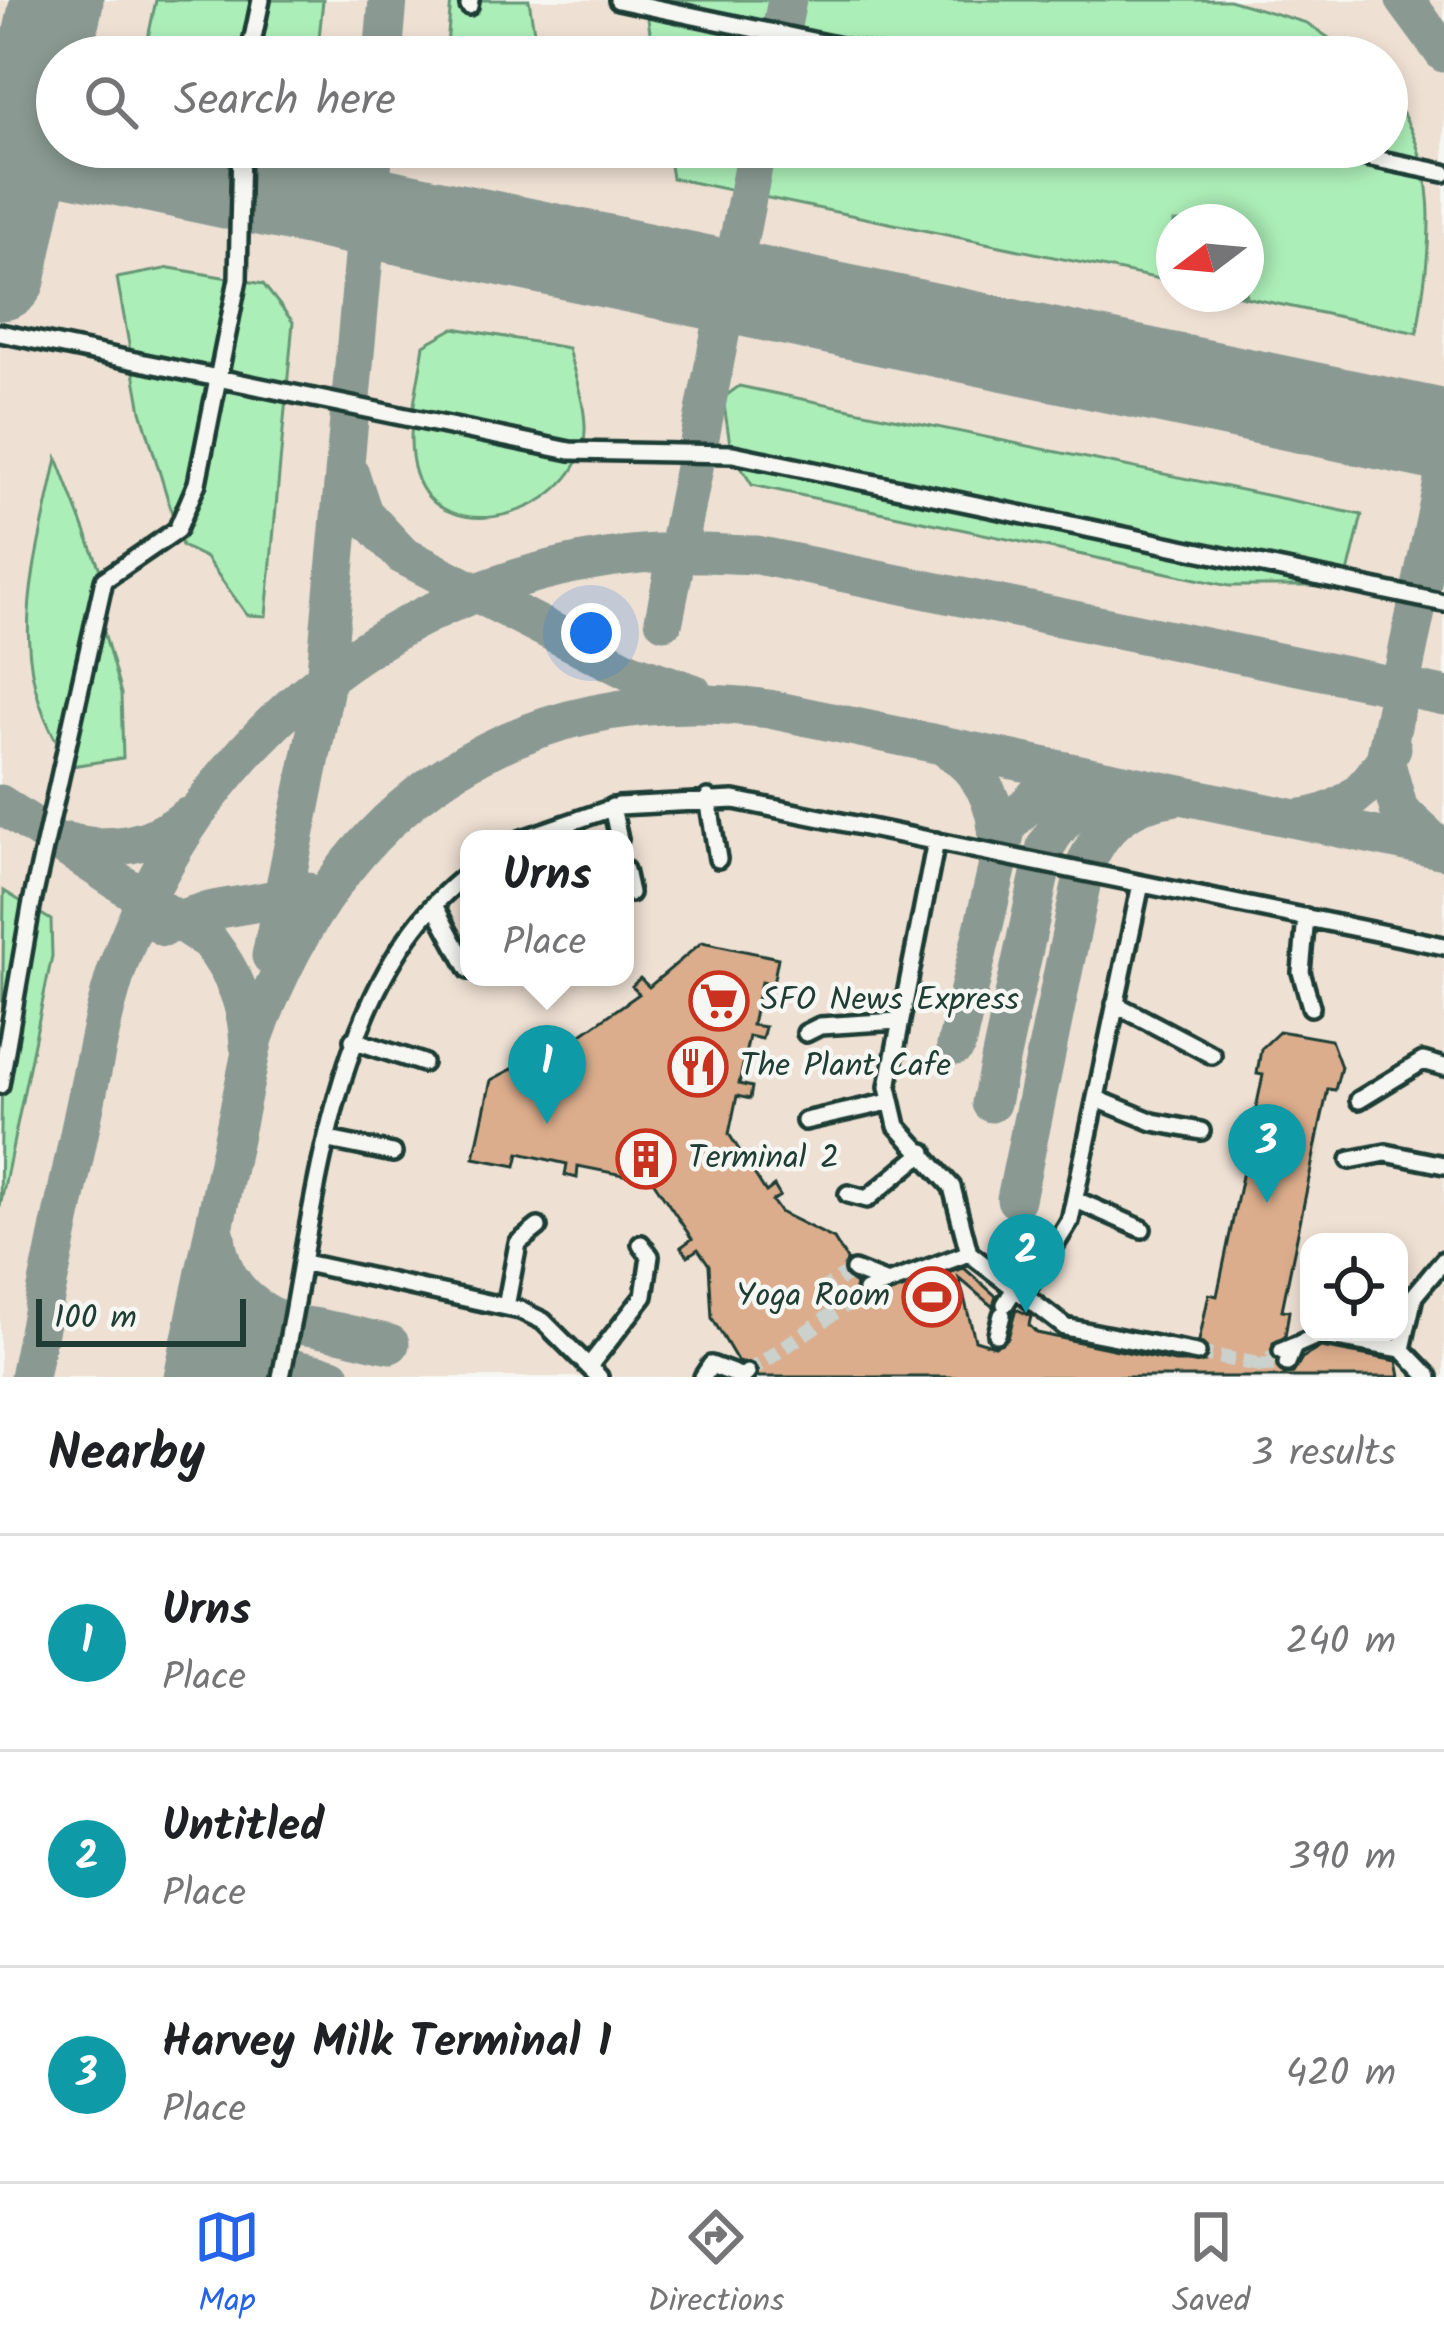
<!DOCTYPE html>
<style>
body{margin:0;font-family:Kalam,sans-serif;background:#f2f2f2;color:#202124}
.controls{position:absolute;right:36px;bottom:36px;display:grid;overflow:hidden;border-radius:24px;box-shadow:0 6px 18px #0003}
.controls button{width:108px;height:108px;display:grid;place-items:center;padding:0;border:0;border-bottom:3px solid #e0e0e0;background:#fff;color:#202124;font:60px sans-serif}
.compass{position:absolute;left:1156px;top:204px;width:108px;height:108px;border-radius:50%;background:#fff;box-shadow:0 6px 18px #0003;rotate:254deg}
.scale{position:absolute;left:36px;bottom:30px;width:210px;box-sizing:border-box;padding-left:12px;border:6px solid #1f3d34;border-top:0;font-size:33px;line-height:42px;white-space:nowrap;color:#1f3d34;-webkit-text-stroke:9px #f6f6f2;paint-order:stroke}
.you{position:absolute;left:591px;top:633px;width:42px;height:42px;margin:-30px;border:9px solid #fff;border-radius:50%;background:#1a73e8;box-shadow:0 0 0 18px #1a73e833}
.badge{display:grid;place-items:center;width:78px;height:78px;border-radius:50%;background:#2563eb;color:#fff;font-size:39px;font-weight:700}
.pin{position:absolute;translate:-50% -99px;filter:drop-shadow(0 3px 6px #0008)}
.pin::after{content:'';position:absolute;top:63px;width:42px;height:36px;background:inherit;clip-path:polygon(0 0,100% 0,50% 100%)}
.popup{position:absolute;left:460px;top:830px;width:174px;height:156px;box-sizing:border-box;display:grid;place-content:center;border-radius:24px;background:#fff;filter:drop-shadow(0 3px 9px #0005);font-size:39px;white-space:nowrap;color:#757577}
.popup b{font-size:45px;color:#202124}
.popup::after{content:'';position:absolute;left:50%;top:100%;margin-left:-24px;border:24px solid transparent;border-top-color:#fff}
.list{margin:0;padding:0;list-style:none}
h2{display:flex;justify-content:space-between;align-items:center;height:156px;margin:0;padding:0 48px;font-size:51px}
h2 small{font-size:39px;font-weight:400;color:#757577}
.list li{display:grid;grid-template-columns:78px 1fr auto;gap:36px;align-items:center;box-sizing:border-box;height:216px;padding:0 48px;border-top:3px solid #e0e0e0}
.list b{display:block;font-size:45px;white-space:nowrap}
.list p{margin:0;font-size:39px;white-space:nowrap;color:#757577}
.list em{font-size:39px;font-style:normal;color:#757577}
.icon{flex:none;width:66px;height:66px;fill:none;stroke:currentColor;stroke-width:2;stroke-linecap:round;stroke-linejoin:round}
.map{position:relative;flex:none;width:1444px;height:1377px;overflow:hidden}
.search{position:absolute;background:#fff;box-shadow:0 6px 18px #0003;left:36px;right:36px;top:36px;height:132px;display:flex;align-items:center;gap:30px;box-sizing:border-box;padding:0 42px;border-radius:66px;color:#757577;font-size:45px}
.sheet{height:804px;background:#fff}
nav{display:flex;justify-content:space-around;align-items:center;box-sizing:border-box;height:168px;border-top:3px solid #e0e0e0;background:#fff;font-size:33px;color:#757577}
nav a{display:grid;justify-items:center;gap:6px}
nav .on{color:#2563eb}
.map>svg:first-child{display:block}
</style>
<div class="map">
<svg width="1444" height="1377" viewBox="0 0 1444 1377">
<rect width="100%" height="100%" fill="#f6f6f2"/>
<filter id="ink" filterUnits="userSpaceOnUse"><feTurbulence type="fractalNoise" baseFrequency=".00833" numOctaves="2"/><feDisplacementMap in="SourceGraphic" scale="24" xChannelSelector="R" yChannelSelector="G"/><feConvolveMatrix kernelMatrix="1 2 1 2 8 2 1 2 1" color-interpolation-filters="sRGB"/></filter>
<g filter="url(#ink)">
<path fill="#eee0d3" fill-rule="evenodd" d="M0,0H1444V1377H0ZM57,57H1387V147H57ZM1174,222H1246V294H1174ZM469,839H625V977H469ZM1309,1242H1399V1332H1309Z"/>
<path fill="#aceeb8" stroke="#669676" stroke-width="3" d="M156,0H323L317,57H144Z
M451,0H529L538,57H446Z
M645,0H1229L1307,23L1357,57H654Z
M1387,89C1444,166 1431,242 1417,333L1230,294H1246V222H1174V282L672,178L667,147H1387Z
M170,268L263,284L293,322L266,616L247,615L206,558L182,546L141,411L117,278Z
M454,328L568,348C574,374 586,405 585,431C583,514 440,554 416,474C403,436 419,384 424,345Z
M739,386L1362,515L1345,586H1229L752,485L731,451L723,398Z
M57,458L104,580L98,610L121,694L123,758L71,766C0,661 34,572 57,458Z
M4,891L51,920L52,956L0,1207Z"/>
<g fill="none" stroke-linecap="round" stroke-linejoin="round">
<path stroke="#8a9a93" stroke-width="39" d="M1405,0L1444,53
M383,57L388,0
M776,57L787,0
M350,474L363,513L402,555L631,672L693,693
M664,620L757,147
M946,748C983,771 999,806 998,849
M0,804L209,941C234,974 247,1003 249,1045
M1301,818C1348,812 1370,786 1392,748
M68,842C110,853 153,845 187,817
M1439,847L1399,810L1385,760L1444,477
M164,927C207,903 257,909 303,890
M271,956L324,692L374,147
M254,1038C336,804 517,677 769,709L1444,850
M956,1046L1007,826L1038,794L1087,778
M991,1103L1046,846C1065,812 1093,791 1132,788
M1016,1199L1085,866C1101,826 1129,802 1172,797
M216,1236C220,1280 247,1308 288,1323
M216,1314C241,1361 285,1367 332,1377
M29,1377C46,1291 64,1205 82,1120C95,1061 104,1000 126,944C211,731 401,580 631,555C673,550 715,554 757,555L1444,696
M183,1377L259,1014
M185,1377C227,1294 319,1329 390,1344
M216,1377L239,1367L275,1365"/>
<path stroke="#8a9a93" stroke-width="93" d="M60,147L1444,436
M0,274L57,0"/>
</g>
<path fill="#dbad8c" stroke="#1f3d34" stroke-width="3" d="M702,942L778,958L773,984L761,982L752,1025L765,1027L762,1039L749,1036L739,1084L752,1087L750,1099L737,1096L729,1134L766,1192L774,1186L780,1196L772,1201L780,1212L834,1239L847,1260L844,1276L856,1284L854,1294L863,1302L964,1268L996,1296L993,1307L959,1278L975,1340L995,1346L1008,1338L1016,1309L1031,1316L1029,1325L1037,1333L1175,1362H1205L1209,1350L1199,1341L1209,1294L1217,1296L1237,1200L1263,1075L1257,1074L1261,1049L1280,1031L1331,1040L1341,1067L1335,1090L1328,1089L1319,1130L1282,1310L1289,1311L1285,1337L1273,1343L1271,1354L1284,1374L1293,1373L1302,1358L1321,1347L1397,1361L1400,1377H758L755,1364L738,1362L712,1318L709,1265L698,1249L688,1256L681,1247L692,1239L653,1181L578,1166L577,1178L565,1175L567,1164L519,1153L516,1166L474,1158L491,1080L535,1057L529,1044L540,1040L546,1052L569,1043L639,994L632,986L640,978L649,987Z"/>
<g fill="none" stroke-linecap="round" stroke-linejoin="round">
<path stroke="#cbd1cc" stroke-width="15" stroke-dasharray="15 8" stroke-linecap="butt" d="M819,1292L854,1270
M1282,1351L1261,1365L1287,1363
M1197,1353L1261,1365
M747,1373L866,1291"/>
<g stroke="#1f3d34" stroke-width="24">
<path id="minor" d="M618,0L888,57
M469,6L470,0
M249,57L261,0
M1318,147L1444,173
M0,333L570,451L733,454L1444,603
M708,798L718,859
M612,807L619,839
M522,839L618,806L734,800L1444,946
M936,841L888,1087L897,1126L952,1187L969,1253
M625,870L630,893
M434,905L469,970
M1306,917L1301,972L1311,1007
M1115,1004L1212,1055
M806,1033L820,1026L898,1021
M353,1040L423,1063
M0,1085L31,907L104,580L177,530L197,483L238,279L241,147
M1097,1099L1153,1122L1201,1131
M1359,1100L1423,1061L1444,1067
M805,1121L889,1102
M329,1140L393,1153
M1350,1160L1386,1153L1444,1165
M848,1194L867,1199L924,1152
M1076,1200L1142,1229
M969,1253L1065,1327L1197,1353
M305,1263L520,1310L543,1321L599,1377
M854,1270L887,1283
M866,1291L969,1253
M1024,1294L1070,1221L1141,884
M1005,1304L1016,1287
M506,1307L518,1243L538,1227
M997,1334L1002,1315
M1294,1346L1319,1335L1402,1349
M1282,1351L1294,1346L1287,1363
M589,1366L644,1296L650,1256L641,1244
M281,1377C315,1216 329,978 469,873
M703,1377L711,1365L743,1377L747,1373
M1429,1377L1402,1349L1414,1296L1444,1260"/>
</g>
<use href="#minor" stroke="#f6f6f2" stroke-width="15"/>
</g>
</g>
<defs>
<g id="supermarket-ring" transform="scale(3)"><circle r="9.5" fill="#f6f6f2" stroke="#c8321e" stroke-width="1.5"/><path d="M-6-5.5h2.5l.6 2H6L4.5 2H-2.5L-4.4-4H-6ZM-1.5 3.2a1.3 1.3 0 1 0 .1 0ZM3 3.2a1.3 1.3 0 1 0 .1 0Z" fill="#c8321e"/></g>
<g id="restaurant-ring" transform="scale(3)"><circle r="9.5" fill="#f6f6f2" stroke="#c8321e" stroke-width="1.5"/><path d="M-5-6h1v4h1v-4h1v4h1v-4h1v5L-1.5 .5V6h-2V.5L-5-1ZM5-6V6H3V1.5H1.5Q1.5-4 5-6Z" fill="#c8321e"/></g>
<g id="building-ring" transform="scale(3)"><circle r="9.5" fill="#f6f6f2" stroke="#c8321e" stroke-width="1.5"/><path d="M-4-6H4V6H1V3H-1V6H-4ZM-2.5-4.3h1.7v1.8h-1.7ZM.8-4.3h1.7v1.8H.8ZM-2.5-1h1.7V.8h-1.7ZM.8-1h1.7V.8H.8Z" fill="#c8321e"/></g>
<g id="stadium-ring" transform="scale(3)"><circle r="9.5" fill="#f6f6f2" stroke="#c8321e" stroke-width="1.5"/><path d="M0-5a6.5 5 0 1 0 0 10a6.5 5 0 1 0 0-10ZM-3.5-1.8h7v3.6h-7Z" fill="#c8321e"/></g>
</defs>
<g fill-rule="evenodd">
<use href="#supermarket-ring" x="719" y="1001"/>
<use href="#restaurant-ring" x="698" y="1067"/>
<use href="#building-ring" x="646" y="1159"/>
<use href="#stadium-ring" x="932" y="1297"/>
</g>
<g text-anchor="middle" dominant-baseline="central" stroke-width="9" stroke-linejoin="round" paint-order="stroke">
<g font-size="33" fill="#1f3d34" stroke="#f6f6f2" text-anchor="start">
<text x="761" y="1001">SFO News Express</text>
<text x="740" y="1067">The Plant Cafe</text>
<text x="688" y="1159">Terminal 2</text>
<text x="890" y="1297" text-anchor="end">Yoga Room</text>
</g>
</g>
</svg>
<div class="controls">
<button><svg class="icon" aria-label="locate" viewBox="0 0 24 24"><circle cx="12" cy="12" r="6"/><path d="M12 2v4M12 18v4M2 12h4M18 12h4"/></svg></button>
</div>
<svg class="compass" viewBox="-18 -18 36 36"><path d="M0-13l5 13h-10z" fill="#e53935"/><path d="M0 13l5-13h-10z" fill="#757577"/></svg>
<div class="scale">100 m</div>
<div class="you"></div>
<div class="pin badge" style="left:547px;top:1124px;background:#0f9aa8">1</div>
<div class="popup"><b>Urns</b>Place</div>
<div class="pin badge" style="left:1026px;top:1313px;background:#0f9aa8">2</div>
<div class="pin badge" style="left:1267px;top:1203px;background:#0f9aa8">3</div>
<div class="search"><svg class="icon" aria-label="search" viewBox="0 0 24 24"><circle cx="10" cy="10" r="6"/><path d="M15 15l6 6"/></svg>Search here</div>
</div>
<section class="sheet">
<h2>Nearby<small>3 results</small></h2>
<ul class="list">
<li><span class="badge" style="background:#0f9aa8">1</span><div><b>Urns</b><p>Place</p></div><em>240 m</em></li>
<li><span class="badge" style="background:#0f9aa8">2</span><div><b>Untitled</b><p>Place</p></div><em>390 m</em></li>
<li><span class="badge" style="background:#0f9aa8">3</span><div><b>Harvey Milk Terminal 1</b><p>Place</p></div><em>420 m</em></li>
</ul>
</section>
<nav>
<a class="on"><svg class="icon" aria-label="map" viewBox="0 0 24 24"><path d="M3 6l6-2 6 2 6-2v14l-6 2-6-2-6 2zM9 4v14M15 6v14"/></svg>Map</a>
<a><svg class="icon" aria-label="directions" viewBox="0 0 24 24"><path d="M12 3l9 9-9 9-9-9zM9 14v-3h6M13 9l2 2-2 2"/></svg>Directions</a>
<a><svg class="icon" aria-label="saved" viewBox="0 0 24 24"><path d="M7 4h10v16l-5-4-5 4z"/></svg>Saved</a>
</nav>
